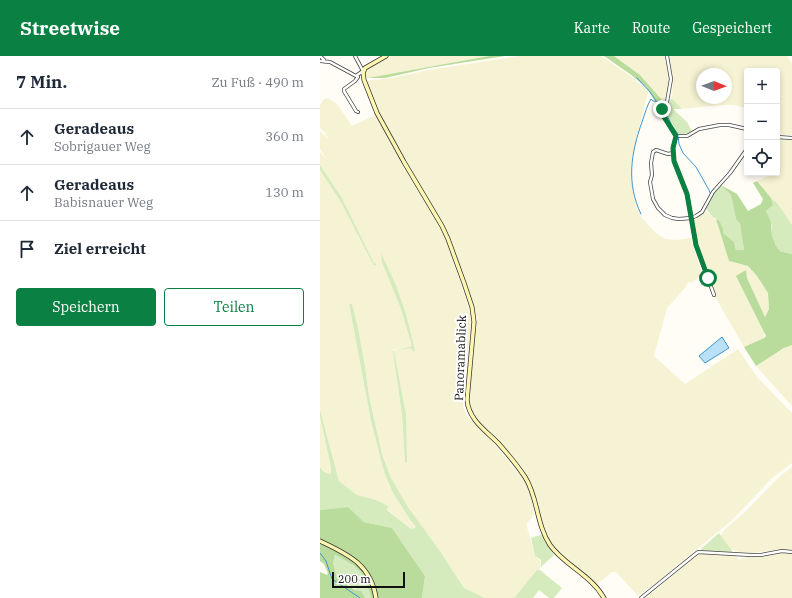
<!DOCTYPE html>
<html lang="de">
<meta charset="utf-8">
<style>
body{margin:0;font-family:"IBM Plex Serif",serif;background:#f2f2f3;color:#1f2937}
.controls{position:absolute;right:12px;top:12px;display:grid;overflow:hidden;border-radius:4px;box-shadow:0 2px 6px #0003}
.controls button{width:36px;height:36px;display:grid;place-items:center;padding:0;border:0;border-bottom:1px solid #e0e1e3;background:#fff;color:#1f2937;font:20px sans-serif}
.compass{position:absolute;left:376px;top:12px;width:36px;height:36px;border-radius:50%;background:#fff;box-shadow:0 2px 6px #0003;rotate:91deg}
.scale{position:absolute;left:12px;bottom:10px;width:73px;box-sizing:border-box;padding-left:4px;border:2px solid #111;border-top:0;font-size:11px;line-height:14px;white-space:nowrap;color:#111;-webkit-text-stroke:3px #fff;paint-order:stroke}
.stop{position:absolute;width:12px;height:12px;margin:-9px;border:3px solid #0b8043;border-radius:50%;background:#fff}
.stop.end{background:#0b8043;border-color:#fff;box-shadow:0 1px 4px #0008}
.list{margin:0;padding:0;list-style:none}
h2{display:flex;justify-content:space-between;align-items:center;height:52px;margin:0;padding:0 16px;font-size:17px}
h2 small{font-size:13px;font-weight:400;color:#747a83}
.list li{display:grid;grid-template-columns:26px 1fr auto;gap:12px;align-items:center;box-sizing:border-box;height:56px;padding:0 16px;border-top:1px solid #e0e1e3}
.list b{display:block;font-size:15px;white-space:nowrap}
.list p{margin:0;font-size:13px;white-space:nowrap;color:#747a83}
.list em{font-size:13px;font-style:normal;color:#747a83}
.actions{display:flex;gap:8px;padding:12px 16px}
.actions a{flex:1;padding:9px 0;border:1px solid #0b8043;border-radius:4px;text-align:center;font-size:14px;color:#0b8043}
.actions .main{background:#0b8043;color:#fff}
.icon{flex:none;width:22px;height:22px;fill:none;stroke:currentColor;stroke-width:2;stroke-linecap:round;stroke-linejoin:round}
.map{position:relative;flex:none;width:472px;height:542px;overflow:hidden}
header{display:flex;align-items:center;gap:24px;box-sizing:border-box;height:56px;padding:0 20px;background:#0b8043;color:#fff}
header strong{font-size:19px}
nav{display:flex;gap:22px;margin-inline-start:auto;font-size:14px}
main{display:flex}
aside{flex:1;background:#fff}
.map>svg:first-child{display:block}
</style>
<header>
<strong>Streetwise</strong>
<nav><a>Karte</a><a>Route</a><a>Gespeichert</a></nav>
</header>
<main>
<aside>
<h2>7 Min.<small>Zu Fuß · 490 m</small></h2>
<ul class="list">
<li><svg class="icon" aria-label="ahead" viewBox="0 0 24 24"><path d="M12 20V5M6 11l6-6 6 6"/></svg><div><b>Geradeaus</b><p>Sobrigauer Weg</p></div><em>360 m</em></li>
<li><svg class="icon" aria-label="ahead" viewBox="0 0 24 24"><path d="M12 20V5M6 11l6-6 6 6"/></svg><div><b>Geradeaus</b><p>Babisnauer Weg</p></div><em>130 m</em></li>
<li><svg class="icon" aria-label="arrive" viewBox="0 0 24 24"><path d="M6 21V4h12l-3 4 3 4H6"/></svg><div><b>Ziel erreicht</b></div></li>
</ul>
<div class="actions"><a class="main">Speichern</a><a>Teilen</a></div>
</aside>
<div class="map">
<svg width="472" height="542" viewBox="0 0 472 542">
<rect width="100%" height="100%" fill="#fffdf5"/>
<path fill="#f6f3d4" fill-rule="evenodd" d="M71,0H169L56,21L48,22L45,21L46,14Z
M199,0H281L312,21L328,36L312,101L311,111L313,139L318,154L322,162L336,177L345,183L356,184L371,182L381,215L379,221L372,227L368,226L366,231L347,252L334,300L365,328L418,293L437,321L472,357V407L452,422L411,465L345,520L318,540L296,516H292L276,529L237,498L228,485L218,459L210,432L175,384L157,365L150,353L149,340L157,262L154,252L129,180L59,57L46,25L71,22L109,14Z
M294,0H345L350,25L346,44H342L320,19Z
M348,0H467L472,7V79L457,78V15H427V52L413,49H400L362,53L352,42L353,23ZM382,18H406V42H382Z
M8,42L17,48L32,70L56,59L119,167L126,184L149,252L150,258L151,267L143,349L146,359L173,386L206,427L210,438L214,456L213,460L207,467V471L215,500L220,505L221,511L194,542H165L144,532L120,495L88,451L71,422L62,398L49,340L45,310L38,272L31,248H29L51,365L64,416L73,437L89,462L96,470L91,473L56,444L37,439L19,425L0,354V114L22,148L54,210L57,208L54,207L22,142L0,109V96L7,104L0,93V75L9,83L5,77L0,72V49L4,43ZM61,199L76,229L95,296L90,292L74,295L86,358L85,407L82,359L73,294L92,290L87,269Z
M457,82L469,84L472,83V169L458,148L448,140L437,125L446,121L447,120L445,117H457Z
M383,154L396,163L409,205L428,210L438,221L448,237L449,253L445,261L427,222L426,215L417,220L444,274V282L424,291L394,239L376,189L373,165L379,160Z
M470,289H472V350L436,310Z
M0,360L11,412V418L4,416L0,411Z
M472,411V495L462,493L432,497L420,496L410,493L401,480L403,475L426,455L459,421Z
M462,497L472,498V542H326L377,499L381,498H414L419,504L429,500L439,501Z"/>
<path fill="#d5ebbd" d="M352,42L362,53H354V54L367,66L372,75L363,79H358C351,68 340,54 352,42Z
M0,109L22,142L54,207L57,208L54,210L22,148L0,114Z
M401,129L411,139L416,163L420,168L424,194H416L414,186L403,177L399,164L393,161L385,152L390,142Z
M451,142L458,148L472,169V198L460,195L456,190L452,180V170L446,155L453,149Z
M61,197L76,229L86,258L95,295L94,296L90,292L74,295L86,358L87,406L85,407L82,359L73,295L92,290L81,253L62,206Z
M29,248H32L38,272L45,310L49,340L62,398L71,422L88,451L120,495L144,532L165,542H102L105,520L72,472L44,466L28,451L0,454V411L4,416L11,418V412L0,360V354L19,425L37,439L56,444L68,450L67,454L91,473L96,471L89,462L73,437L64,416L51,365Z
M399,477L413,496L382,495L381,493Z
M223,478L233,494L231,496L234,499L221,511V504L215,500L211,482Z
M15,499C39,512 43,513 51,541L50,542H45L30,529L17,522L13,506Z
M217,514H220L242,532L234,542H229L219,534L213,542H194Z"/>
<path fill="#b9dc9c" d="M169,0H185L109,12L65,22H48Z
M284,0H294L320,19L342,44H346L342,51H339L326,31L310,18Z
M437,125L451,142L453,149L446,155L451,166L452,180L456,190L460,195L472,198V289L464,292L436,310L424,291L444,282L446,280L416,220L426,214L427,222L445,261L449,253L448,237L437,220L428,210L409,205L396,163L399,164L403,173V177L414,186L416,194H424L420,168L416,163L411,139L401,129L417,138L428,155L441,148L443,143L433,127Z
M28,451L44,466L72,472L105,520L102,542H50L51,541C43,513 39,512 15,499L13,506L17,522L35,534L41,535L45,542H0V516L7,519L8,517L4,508L0,505V454Z"/>
<path fill="#b9e0f7" stroke="#3f96cf" d="M402,281L409,292L385,307L379,300Z"/>
<g fill="none" stroke-linecap="round" stroke-linejoin="round">
<path stroke="#3f96cf" stroke-width="1" d="M317,22L330,36L336,45
M321,158C306,127 311,97 322,66C325,58 327,49 331,43L333,45L341,46L352,70L358,78L359,88L363,97L376,111L389,134L390,137
M0,497L6,505L12,523L40,542"/>
<g stroke="#444" stroke-width="4">
<path id="street" d="M0,0L4,4
M347,0L351,23L347,46L341,56L356,80
M0,5L10,6L36,20L43,15L35,0
M38,21L35,25L24,33V35L36,55L38,56
M356,80L353,92L354,105L367,138L376,189L394,239
M356,80H367L379,73L400,69H409L427,73
M457,81L472,82
M353,97L348,98L336,94L333,96L331,107L332,119L330,126L333,143L338,152L345,159L352,162L359,163L371,162L376,160L382,156L393,136L410,117L427,93
M321,542L378,496L431,499H441L462,495L472,496"/>
</g>
<g stroke="#333" stroke-width="5">
<path id="secondary" d="M66,0L45,12L43,17L44,24L57,57L84,106L122,170L128,183L144,227L152,251L154,266L147,344C149,364 165,374 178,387C187,397 197,409 205,421C218,441 216,468 230,489C244,509 271,519 284,542
M0,485C27,498 51,508 56,542"/>
</g>
<use href="#street" stroke="#fff" stroke-width="2.5"/>
<use href="#secondary" stroke="#fff6b0" stroke-width="3.5"/>
</g>
<g fill="none" stroke-linecap="round" stroke-linejoin="round">
<path stroke="#0b8043" stroke-width="5" d="M342,53L341,56L356,80L353,92L354,105L367,138L376,189L388,222"/>
</g>
<g text-anchor="middle" dominant-baseline="central" stroke-width="4" stroke-linejoin="round" paint-order="stroke">
<g font-size="12" fill="#111" stroke="#fff">
<text transform="translate(140 302) rotate(-88)">Panoramablick</text>
</g>
</g>
</svg>
<div class="controls">
<button>+</button>
<button>−</button>
<button><svg class="icon" aria-label="locate" viewBox="0 0 24 24"><circle cx="12" cy="12" r="6"/><path d="M12 2v4M12 18v4M2 12h4M18 12h4"/></svg></button>
</div>
<svg class="compass" viewBox="-18 -18 36 36"><path d="M0-13l5 13h-10z" fill="#e53935"/><path d="M0 13l5-13h-10z" fill="#747a83"/></svg>
<div class="scale">200 m</div>
<div class="stop" style="left:388px;top:222px"></div>
<div class="stop end" style="left:342px;top:53px"></div>
</div>
</main>
